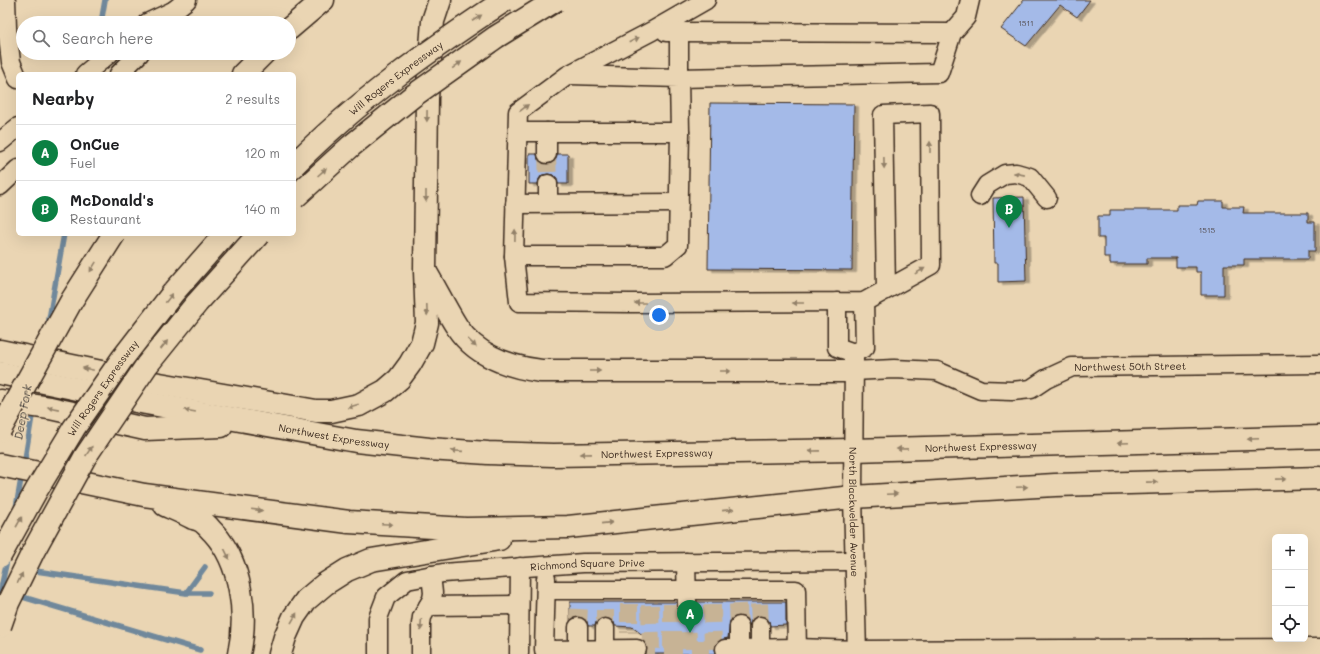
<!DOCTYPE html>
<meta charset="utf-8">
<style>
body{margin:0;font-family:Mali,sans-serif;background:#f6f6f6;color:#202124}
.controls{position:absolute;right:12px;bottom:12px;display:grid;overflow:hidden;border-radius:6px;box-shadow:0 4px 16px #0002}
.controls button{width:36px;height:36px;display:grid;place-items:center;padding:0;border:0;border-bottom:1px solid #e0e0e0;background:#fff;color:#202124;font:20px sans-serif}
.you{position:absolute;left:659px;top:315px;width:14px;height:14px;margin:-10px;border:3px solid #fff;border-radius:50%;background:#1a73e8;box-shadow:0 0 0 6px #1a73e833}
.badge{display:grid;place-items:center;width:26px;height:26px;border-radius:50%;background:#0b8043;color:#fff;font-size:13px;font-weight:700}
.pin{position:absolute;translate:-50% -33px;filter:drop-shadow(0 1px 2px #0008)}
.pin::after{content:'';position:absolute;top:21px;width:14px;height:12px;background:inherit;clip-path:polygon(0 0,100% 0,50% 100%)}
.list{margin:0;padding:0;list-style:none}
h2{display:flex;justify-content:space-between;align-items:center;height:52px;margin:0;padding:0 16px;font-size:17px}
h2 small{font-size:13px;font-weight:400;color:#757577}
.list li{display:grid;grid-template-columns:26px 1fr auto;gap:12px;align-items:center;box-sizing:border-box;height:56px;padding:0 16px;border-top:1px solid #e0e0e0}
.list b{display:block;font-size:15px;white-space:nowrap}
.list p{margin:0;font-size:13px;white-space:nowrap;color:#757577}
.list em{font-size:13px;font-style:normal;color:#757577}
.icon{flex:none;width:22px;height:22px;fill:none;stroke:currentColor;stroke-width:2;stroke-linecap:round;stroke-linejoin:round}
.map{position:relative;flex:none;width:1320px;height:654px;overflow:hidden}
.search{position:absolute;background:#fff;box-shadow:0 4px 16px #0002;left:16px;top:16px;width:280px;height:44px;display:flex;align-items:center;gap:10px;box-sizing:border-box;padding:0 14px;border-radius:22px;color:#757577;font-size:15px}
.panel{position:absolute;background:#fff;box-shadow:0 4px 16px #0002;left:16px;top:72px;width:280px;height:164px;border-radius:6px}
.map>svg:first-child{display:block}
</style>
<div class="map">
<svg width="1320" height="654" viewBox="0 0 1320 654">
<defs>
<filter id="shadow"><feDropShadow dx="4.5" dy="2.5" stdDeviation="0" flood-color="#0004"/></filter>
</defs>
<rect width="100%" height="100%" fill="#ead5b3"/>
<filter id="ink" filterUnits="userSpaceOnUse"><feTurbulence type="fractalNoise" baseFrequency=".025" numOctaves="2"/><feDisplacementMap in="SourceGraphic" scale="8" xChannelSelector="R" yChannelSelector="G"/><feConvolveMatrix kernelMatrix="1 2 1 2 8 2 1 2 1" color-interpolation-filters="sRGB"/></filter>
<g filter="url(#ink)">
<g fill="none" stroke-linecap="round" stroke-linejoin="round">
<path stroke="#6f889b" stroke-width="5.5" d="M101,23L105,0
M48,325L64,234
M24,465L33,410
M16,508L22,473
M29,570L186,593H209
M0,593L7,560
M186,593L205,567
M16,595L200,650"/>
</g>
<path fill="#a4bae8" stroke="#3b2a1e" filter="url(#shadow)" d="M1024,0H1090L1077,17L1060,5L1026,46L1001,29Z
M710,103L854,104L852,270L708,269Z
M529,154H537L538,160L542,163L547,164L553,163L556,159L557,154H568V184H558L557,178L553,175L548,174L542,175L539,179L538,184H529Z
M1024,197L1026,281L998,282V263H994L993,198Z
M1198,201H1223V207H1244L1243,213H1308V222H1315V251H1308V259H1244V265H1224V295H1201V272H1196V267H1176V258H1147V264H1110V257H1104V238H1098V216H1110V210H1177V205H1197Z
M570,602H676L678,611L682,614L687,615L692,614L696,610L697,602H786V625L770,626L769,621L766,617L760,616L755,617L751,620L750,626L748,621L745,617L739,616L733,617L730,621L728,638L720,640L716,644L715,649L716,654H648V639L632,627L615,626L614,622L611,619L605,618L599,619L596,622L595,626H588L587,621L584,618L578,617L573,618L570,621Z"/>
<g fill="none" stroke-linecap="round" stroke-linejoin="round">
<path stroke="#c7b395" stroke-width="18" stroke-dasharray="18 9" stroke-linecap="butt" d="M547,154L548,184
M629,604V633
M672,604V649
M738,604L739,626
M759,604L760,626
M650,605L651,649
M687,605L688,649
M712,605L713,649
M578,627L579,605
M605,628V605
M637,649H725"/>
<g stroke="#3b2a1e" stroke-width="21">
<g id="minor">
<path d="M6,0L7,28L11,62L18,79"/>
<path d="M706,0L652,31L568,75L518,112L514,256L519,302L631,303L864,302L931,265L930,113L883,115L886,289"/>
<path d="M147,23L173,11"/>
<path d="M165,23L173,11L187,0"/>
<path d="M666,32L952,33"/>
<path d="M679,32V78L939,73L952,33L966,17L970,0"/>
<path d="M85,74L110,53"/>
<path d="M119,74L140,53"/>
<path d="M570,75L679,78L680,132"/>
<path d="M547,132V154"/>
<path d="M0,142L18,127"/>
<path d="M548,184V203"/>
<path d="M0,186L18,169"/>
<path d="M980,196L987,185L1005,174L1016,173L1030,177L1047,198"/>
<path d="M515,204L679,203"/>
<path d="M514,256H665L678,245L680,132H518"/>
<path d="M837,302V347L854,353L865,347L864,302"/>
<path id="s1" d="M854,353L853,497L857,654"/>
<path id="s2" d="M853,371L894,369L937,371L981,390L1012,391L1031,389L1046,379L1072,367L1320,364"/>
<path d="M686,562L687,605"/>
<path d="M546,578L544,650L637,649"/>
<path d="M546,590H796L797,654"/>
<path d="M428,606L519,605"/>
<path d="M739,626V648"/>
<path d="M760,626V648"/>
<path d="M605,628V650"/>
<path d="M725,649L797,648L857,650L1320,648"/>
<path d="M578,650V627"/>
<path id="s3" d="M378,654V618L386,597L407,580L443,573L583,563L854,561"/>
<path d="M421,654V624L422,617L432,599L433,593L431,575"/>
<path d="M519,654L520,567"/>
</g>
</g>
<g stroke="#3b2a1e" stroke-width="25">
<g id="highway">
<path d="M289,29L323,0"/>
<path d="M243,74L264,53"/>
<path d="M427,274C437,291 446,310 457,327C476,356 509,367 541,371H853"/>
<path d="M0,351L154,383L316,411H331L359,405L385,391L399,379L410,364L422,343L427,323L425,271L427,98L433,21L440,0"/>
<path id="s4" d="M0,373L146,403L356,441L429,449L488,453L553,455L853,450L1320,437"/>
<path d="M0,401L50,408L145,429L221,426"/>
<path d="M0,465L144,495L349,522L466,529L568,527L853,497L1055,485L1320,478"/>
<path d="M165,505C174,509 184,513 193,518C196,519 201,520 204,523C207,525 210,529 213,532C241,562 248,614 239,654"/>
<path d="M280,654L285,637L294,617L306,600L325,584L347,570L371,560L499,539"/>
</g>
</g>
<use href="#minor" stroke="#ead5b3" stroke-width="18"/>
<use href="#highway" stroke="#ead5b3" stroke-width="22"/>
<g stroke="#3b2a1e" stroke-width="25" stroke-linecap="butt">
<g id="highway-bridge">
<path id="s5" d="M294,165C357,101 431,49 505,0"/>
<path d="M294,198L351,146L413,96L496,37L556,0"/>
<path d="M0,430L72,300L114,234"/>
<path id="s6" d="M0,556L36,491L74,428L122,359L173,293L225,234"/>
<path d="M0,626L8,603L34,550L85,457L147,365L197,303L259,234"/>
</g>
</g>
<use href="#highway-bridge" stroke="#ead5b3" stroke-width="22"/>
</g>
<defs><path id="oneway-solid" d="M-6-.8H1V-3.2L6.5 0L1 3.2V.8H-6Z"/></defs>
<g fill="#928068">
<use href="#oneway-solid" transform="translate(477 18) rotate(-33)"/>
<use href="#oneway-solid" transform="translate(634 40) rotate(-27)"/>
<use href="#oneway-solid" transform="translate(457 65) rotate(-36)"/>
<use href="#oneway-solid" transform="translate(524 108) rotate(-38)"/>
<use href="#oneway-solid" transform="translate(427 116) rotate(91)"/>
<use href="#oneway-solid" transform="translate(930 147) rotate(-90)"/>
<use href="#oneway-solid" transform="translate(884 163) rotate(89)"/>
<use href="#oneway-solid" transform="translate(322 172) rotate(-42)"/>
<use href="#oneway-solid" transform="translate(1019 174) rotate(-169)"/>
<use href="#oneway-solid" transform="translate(426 196) rotate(90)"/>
<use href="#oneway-solid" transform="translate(515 235) rotate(-89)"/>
<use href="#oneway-solid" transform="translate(93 267) rotate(122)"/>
<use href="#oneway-solid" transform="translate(920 271) rotate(-29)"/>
<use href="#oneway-solid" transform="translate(169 298) rotate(-52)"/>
<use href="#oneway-solid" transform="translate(640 303) rotate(180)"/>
<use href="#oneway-solid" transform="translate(798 303) rotate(180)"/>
<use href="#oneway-solid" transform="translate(427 310) rotate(88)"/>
<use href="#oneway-solid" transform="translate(472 343) rotate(43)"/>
<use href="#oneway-solid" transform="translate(164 345) rotate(-51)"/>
<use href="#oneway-solid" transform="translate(88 369) rotate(-168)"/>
<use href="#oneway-solid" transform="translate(595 371)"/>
<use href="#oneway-solid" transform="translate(725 371)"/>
<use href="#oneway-solid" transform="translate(353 406) rotate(163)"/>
<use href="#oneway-solid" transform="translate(53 408) rotate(-169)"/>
<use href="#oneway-solid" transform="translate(190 411) rotate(-170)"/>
<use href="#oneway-solid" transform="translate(1253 439) rotate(178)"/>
<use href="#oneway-solid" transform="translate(1123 443) rotate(178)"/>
<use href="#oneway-solid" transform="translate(902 449) rotate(179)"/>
<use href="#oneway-solid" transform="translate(89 451) rotate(-56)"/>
<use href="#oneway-solid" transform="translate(457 451) rotate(-176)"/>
<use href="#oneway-solid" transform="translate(814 451) rotate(179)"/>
<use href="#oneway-solid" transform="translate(586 454) rotate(179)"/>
<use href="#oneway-solid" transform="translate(1281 479) rotate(-1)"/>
<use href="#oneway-solid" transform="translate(1152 482) rotate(-1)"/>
<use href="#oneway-solid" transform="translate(1022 487) rotate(-3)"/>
<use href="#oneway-solid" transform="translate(892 494) rotate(-3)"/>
<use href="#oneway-solid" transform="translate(257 510) rotate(7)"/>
<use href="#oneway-solid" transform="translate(728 510) rotate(-6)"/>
<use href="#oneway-solid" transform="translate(19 522) rotate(-61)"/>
<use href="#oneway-solid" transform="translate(607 523) rotate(-6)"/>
<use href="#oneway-solid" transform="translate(387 524) rotate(3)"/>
<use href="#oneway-solid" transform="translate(227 554) rotate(64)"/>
<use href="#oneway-solid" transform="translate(20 578) rotate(-64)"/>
<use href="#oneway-solid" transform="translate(294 618) rotate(-60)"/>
<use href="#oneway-solid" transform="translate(421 625) rotate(94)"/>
</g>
</g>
<g text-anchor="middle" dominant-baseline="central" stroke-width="3" stroke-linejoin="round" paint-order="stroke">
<g font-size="8" fill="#554e50">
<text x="1026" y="23">1511</text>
<text x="1207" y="230">1515</text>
</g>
<g font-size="10" fill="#3b2a1e" stroke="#ead5b3">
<text stroke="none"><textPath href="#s5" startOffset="134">Will Rogers Expressway</textPath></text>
<text stroke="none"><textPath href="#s2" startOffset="287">Northwest 50th Street</textPath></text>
<text stroke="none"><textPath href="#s6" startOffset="197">Will Rogers Expressway</textPath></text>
<text stroke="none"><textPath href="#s4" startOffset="340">Northwest Expressway</textPath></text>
<text stroke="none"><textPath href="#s4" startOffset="988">Northwest Expressway</textPath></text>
<text stroke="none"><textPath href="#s4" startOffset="664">Northwest Expressway</textPath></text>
<text stroke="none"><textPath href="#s1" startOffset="159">North Blackwelder Avenue</textPath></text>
<text stroke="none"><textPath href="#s3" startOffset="267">Richmond Square Drive</textPath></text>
</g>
<g font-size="11" font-style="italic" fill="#48423d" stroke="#ead5b3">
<text transform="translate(22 412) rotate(-80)">Deep Fork</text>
</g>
</g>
</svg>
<div class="controls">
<button>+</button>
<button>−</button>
<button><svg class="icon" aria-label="locate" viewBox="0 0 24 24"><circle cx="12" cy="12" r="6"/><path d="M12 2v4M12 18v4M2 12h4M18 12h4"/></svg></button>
</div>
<div class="you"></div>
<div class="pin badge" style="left:690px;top:633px">A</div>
<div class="pin badge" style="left:1009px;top:228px">B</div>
<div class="search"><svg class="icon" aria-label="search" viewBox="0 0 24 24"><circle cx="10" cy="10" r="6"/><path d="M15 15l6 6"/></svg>Search here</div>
<section class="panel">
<h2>Nearby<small>2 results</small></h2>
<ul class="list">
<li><span class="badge">A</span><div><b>OnCue</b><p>Fuel</p></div><em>120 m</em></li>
<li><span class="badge">B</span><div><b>McDonald's</b><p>Restaurant</p></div><em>140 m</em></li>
</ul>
</section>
</div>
